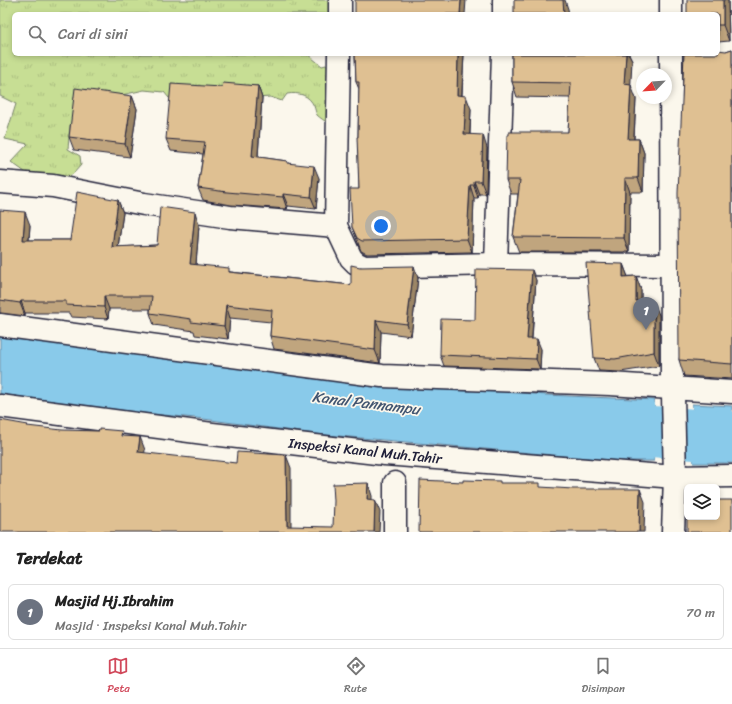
<!DOCTYPE html>
<html lang="id">
<meta charset="utf-8">
<style>
body{margin:0;font-family:Sriracha,sans-serif;background:#f6f6f6;color:#222}
.controls{position:absolute;right:12px;bottom:12px;display:grid;overflow:hidden;border-radius:6px;box-shadow:0 2px 6px #0003}
.controls button{width:36px;height:36px;display:grid;place-items:center;padding:0;border:0;border-bottom:1px solid #e0e0e0;background:#fff;color:#222;font:20px sans-serif}
.compass{position:absolute;left:636px;top:68px;width:36px;height:36px;border-radius:50%;background:#fff;box-shadow:0 2px 6px #0003;rotate:245deg}
.you{position:absolute;left:381px;top:226px;width:14px;height:14px;margin:-10px;border:3px solid #fff;border-radius:50%;background:#1a73e8;box-shadow:0 0 0 6px #1a73e833}
.badge{display:grid;place-items:center;width:26px;height:26px;border-radius:50%;background:#d1495b;color:#fff;font-size:13px;font-weight:700}
.pin{position:absolute;translate:-50% -33px;filter:drop-shadow(0 1px 2px #0008)}
.pin::after{content:'';position:absolute;top:21px;width:14px;height:12px;background:inherit;clip-path:polygon(0 0,100% 0,50% 100%)}
.list{margin:0;padding:0;list-style:none}
h2{display:flex;justify-content:space-between;align-items:center;height:52px;margin:0;padding:0 16px;font-size:17px}
h2 small{font-size:13px;font-weight:400;color:#767676}
.list li{display:grid;grid-template-columns:26px 1fr auto;gap:12px;align-items:center;box-sizing:border-box;height:56px;margin:0 8px 8px;padding:0 8px;border:1px solid #e0e0e0;border-radius:6px}
.list b{display:block;font-size:15px;white-space:nowrap}
.list p{margin:0;font-size:13px;white-space:nowrap;color:#767676}
.list em{font-size:13px;font-style:normal;color:#767676}
.icon{flex:none;width:22px;height:22px;fill:none;stroke:currentColor;stroke-width:2;stroke-linecap:round;stroke-linejoin:round}
.map{position:relative;flex:none;width:732px;height:532px;overflow:hidden}
.search{position:absolute;background:#fff;box-shadow:0 2px 6px #0003;left:12px;right:12px;top:12px;height:44px;display:flex;align-items:center;gap:10px;box-sizing:border-box;padding:0 14px;border-radius:6px;color:#767676;font-size:15px}
.sheet{height:116px;background:#fff}
nav{display:flex;justify-content:space-around;align-items:center;box-sizing:border-box;height:56px;border-top:1px solid #e0e0e0;background:#fff;font-size:11px;color:#767676}
nav a{display:grid;justify-items:center;gap:2px}
nav .on{color:#d1495b}
.map>svg:first-child{display:block}
</style>
<div class="map">
<svg width="732" height="532" viewBox="0 0 732 532">
<defs>
<pattern id="grass-tufts" width="24" height="20" patternUnits="userSpaceOnUse"><rect width="24" height="20" fill="#c7de94"/><path d="M3 7l-1-3M5 7V3M7 7l1-3M15 17l-1-3M17 17v-4M19 17l1-3" fill="none" stroke="#abbe80"/></pattern>
</defs>
<rect width="100%" height="100%" fill="#fbf7ec"/>
<filter id="ink" filterUnits="userSpaceOnUse"><feTurbulence type="fractalNoise" baseFrequency=".025" numOctaves="2"/><feDisplacementMap in="SourceGraphic" scale="8" xChannelSelector="R" yChannelSelector="G"/><feConvolveMatrix kernelMatrix="1 2 1 2 8 2 1 2 1" color-interpolation-filters="sRGB"/></filter>
<g filter="url(#ink)">
<path fill="url(#grass-tufts)" stroke="#748068" d="M0,0H336V14H14V54H307L322,66L330,64L328,123C325,121 320,118 317,115C316,113 315,109 314,106C309,95 299,92 287,94L282,101L270,97L233,100L169,98L164,92L144,90L122,95L90,118L70,125L68,149L80,156L81,165L73,174L55,184L39,182L11,162L28,144L5,139L16,104L0,96Z"/>
<path fill="#89caea" stroke="#6087a4" d="M0,335L487,390L546,395L655,400L654,461H621L316,434L196,418L142,413L0,394Z
M692,404L732,406V463H693Z"/>
<path fill="#fbf7ec" d="M655,398L657,400L656,461L654,463Z
M690,402H692L693,465L691,463Z"/>
<g fill="none" stroke-linecap="round" stroke-linejoin="round">
<path stroke="#89caea" stroke-width="51" d="M585,427L732,437"/>
<g stroke="#22223b" stroke-width="25">
<path id="street" d="M340,14V0
M504,14V0
M339,54L336,226L351,258L356,263L364,267L496,264L672,265
M0,182L53,186L144,204L230,217L336,226
M496,264L503,54
M0,325L382,376L610,384L732,392
M0,406L212,434L385,454L675,477L732,476
M395,483V532"/>
</g>
<g stroke="#22223b" stroke-width="25">
<path id="secondary" d="M671,0V14
M671,54L672,388L673,396L675,477L673,532"/>
</g>
<use href="#street" stroke="#fbf7ec" stroke-width="22"/>
<use href="#secondary" stroke="#fbf7ec" stroke-width="22"/>
</g>
<path fill="#c0a57e" stroke="#22223b" d="M728,0L729,41L718,42V14Z
M732,49V379L684,376L679,360L726,51Z
M355,54H464L462,96L471,109L470,134L487,148L486,194H479L478,198H474L472,252L367,254L361,251L357,240L352,227L359,189L358,137L359,89L356,82Z
M512,54H629L632,60L630,85L636,99L634,139H639L644,153L643,192H630L629,252H519L513,237L518,194H511L506,180L568,132L570,98L517,97L512,82Z
M258,86L262,98L258,157L287,161L288,163L319,178L316,209L288,206L287,209L231,205L203,200L198,188L203,154L171,151L166,139L222,87Z
M132,96L137,109L130,157L74,150L69,137Z
M118,200L123,213L118,247L157,245L199,225L196,265L231,272L351,285L360,267L418,278L411,336L381,332L380,363L274,349L270,336L271,322L230,318L228,339L195,335L194,331L154,325L150,313V309H109L108,319L71,317L69,313H25V316L1,313H0V210L30,225L29,240H70Z
M623,264L628,277L636,276L641,290V301L659,315V366L620,372L599,371L594,358Z
M536,280L532,339L541,349L540,369L444,366L440,355L475,320Z"/>
<path fill="#9c8666" stroke="#22223b" d="M461,0H466L465,14H460Z
M560,0H565L568,9L569,14H564Z
M723,0H728L729,41L723,25Z
M458,54H464L461,108L457,95Z
M626,54H629L632,60L630,99L624,84Z
M631,85L636,99L633,153L628,139Z
M258,86L262,98L257,169L252,156Z
M132,96L137,109L130,157L125,144Z
M466,96L471,109L469,147L464,134Z
M483,135L487,148L486,194L481,181Z
M639,139L644,153L643,192L638,178Z
M314,166L319,178L316,209L311,197Z
M625,178L630,192L629,252L624,238Z
M474,181L479,194L478,198L474,185Z
M470,185L474,198L472,252L467,239Z
M283,194L288,206L287,209L283,197Z
M118,200L123,213L116,260L112,247Z
M25,212L30,225L28,252L23,240Z
M195,212L199,225L195,277L190,264Z
M623,264L628,277H623Z
M414,266L418,278L411,336L407,324Z
M532,270L536,280L531,349L527,339Z
M636,276L641,290V315L636,301Z
M104,296L109,309L108,319L104,307Z
M21,301L25,313V316L20,303Z
M654,302L659,315V366L654,352Z
M226,305L230,318L228,339L224,326Z
M376,320L381,332L380,363L375,350Z
M537,339L541,349L540,369L536,359Z
M140,437L145,450L143,465L138,452Z
M286,455L291,468V532L287,526Z
M368,483L372,496V512L367,499Z
M640,489L645,502L644,532H639Z
M375,500L380,512L379,532H374Z"/>
<path fill="#dfc092" stroke="#22223b" d="M355,0H461L460,14H355Z
M514,0H563L564,14H514Z
M687,0H723V25H718V14H687Z
M732,49V364L679,360L678,193L684,54H718V50L726,51Z
M355,54H458L457,95L466,96L464,134L483,135L481,181H474V185H470L467,239L362,241L357,238L352,227L350,189H359L357,137H358L359,82H356Z
M512,54H626L624,84L631,85L628,139H639L638,178H625L624,238L513,237L520,180H506L507,135H509V132H568L571,83L512,82Z
M223,83L258,86L252,156L287,161V163L314,166L311,197L283,194V197L227,192L198,188L205,142L166,139L171,84L222,87Z
M75,88L132,96L125,144L69,137Z
M77,192L118,200L112,247L157,245L160,207L195,212L190,264L229,268V272L351,285V265L360,267L414,266L407,324L376,320L375,350L270,336L272,310L226,305L224,326L191,322V319L150,313L152,296H104V307L66,305V301H21L20,303L0,300V210L25,212L23,240H70Z
M586,263L623,264V277L636,276V301L654,302V352L615,359L594,358Z
M476,269L532,270L527,339H537L536,359L440,355L441,319L475,320Z
M0,420L28,425L27,426L62,430L99,431V429L122,431L121,436L140,437L138,452L236,463L237,452L286,455L287,526L333,527L334,501L333,484L368,483L367,499L375,500L374,532H0Z
M420,480L463,482V480L500,481V483H540V487L573,489H640L639,532H419Z
M717,500H732V532H687V517H717Z"/>
</g>
<g text-anchor="middle" dominant-baseline="central" stroke-width="3.5" stroke-linejoin="round" paint-order="stroke">
<g font-size="14" fill="#22223b" stroke="#fbf7ec">
<text transform="translate(365 451) rotate(6)">Inspeksi Kanal Muh.Tahir</text>
</g>
<g font-size="15" font-style="italic" fill="#415470" stroke="#fbf7ec">
<text transform="translate(366 403) rotate(7)">Kanal Pannampu</text>
</g>
</g>
</svg>
<div class="controls">
<button><svg class="icon" aria-label="layers" viewBox="0 0 24 24"><path d="M12 4l9 5-9 5-9-5zM3 14l9 5 9-5"/></svg></button>
</div>
<svg class="compass" viewBox="-18 -18 36 36"><path d="M0-13l5 13h-10z" fill="#e53935"/><path d="M0 13l5-13h-10z" fill="#767676"/></svg>
<div class="you"></div>
<div class="pin badge" style="left:646px;top:330px;background:#6b7280">1</div>
<div class="search"><svg class="icon" aria-label="search" viewBox="0 0 24 24"><circle cx="10" cy="10" r="6"/><path d="M15 15l6 6"/></svg>Cari di sini</div>
</div>
<section class="sheet">
<h2>Terdekat<small></small></h2>
<ul class="list">
<li><span class="badge" style="background:#6b7280">1</span><div><b>Masjid Hj.Ibrahim</b><p>Masjid · Inspeksi Kanal Muh.Tahir</p></div><em>70 m</em></li>
</ul>
</section>
<nav>
<a class="on"><svg class="icon" aria-label="map" viewBox="0 0 24 24"><path d="M3 6l6-2 6 2 6-2v14l-6 2-6-2-6 2zM9 4v14M15 6v14"/></svg>Peta</a>
<a><svg class="icon" aria-label="directions" viewBox="0 0 24 24"><path d="M12 3l9 9-9 9-9-9zM9 14v-3h6M13 9l2 2-2 2"/></svg>Rute</a>
<a><svg class="icon" aria-label="saved" viewBox="0 0 24 24"><path d="M7 4h10v16l-5-4-5 4z"/></svg>Disimpan</a>
</nav>
